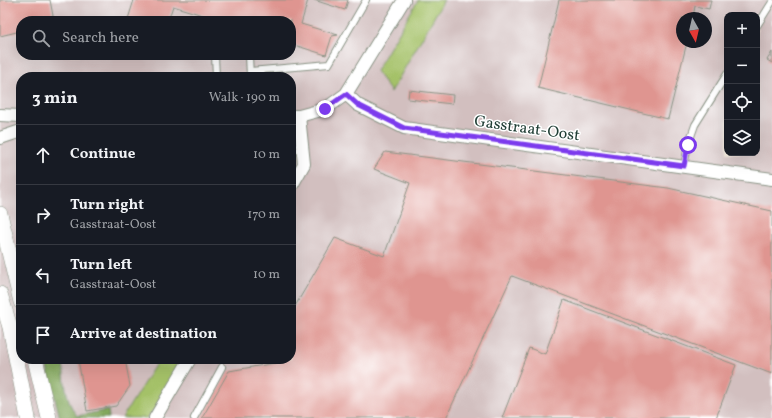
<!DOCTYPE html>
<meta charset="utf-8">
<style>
body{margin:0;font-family:Vollkorn,serif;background:#242831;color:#f1f3f6}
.controls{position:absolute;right:12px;top:12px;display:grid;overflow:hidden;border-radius:8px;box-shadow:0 4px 16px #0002}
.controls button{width:36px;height:36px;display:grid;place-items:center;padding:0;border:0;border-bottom:1px solid #363941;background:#171b24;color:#f1f3f6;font:20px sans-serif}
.compass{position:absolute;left:676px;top:12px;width:36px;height:36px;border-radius:50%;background:#171b24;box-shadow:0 4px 16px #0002;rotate:172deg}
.stop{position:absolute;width:12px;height:12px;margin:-9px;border:3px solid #7c3aed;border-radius:50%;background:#fff}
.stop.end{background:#7c3aed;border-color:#fff;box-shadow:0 1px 4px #0008}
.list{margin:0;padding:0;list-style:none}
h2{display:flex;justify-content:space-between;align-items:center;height:52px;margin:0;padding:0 16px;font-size:17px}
h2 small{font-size:13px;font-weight:400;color:#9ea1a6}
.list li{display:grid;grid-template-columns:26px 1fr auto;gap:12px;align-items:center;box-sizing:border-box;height:60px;padding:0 16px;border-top:1px solid #363941}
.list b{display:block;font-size:15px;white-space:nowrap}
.list p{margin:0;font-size:13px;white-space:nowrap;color:#9ea1a6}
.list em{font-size:13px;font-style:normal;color:#9ea1a6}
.icon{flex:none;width:22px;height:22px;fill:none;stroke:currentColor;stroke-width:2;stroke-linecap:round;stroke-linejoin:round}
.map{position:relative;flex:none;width:772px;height:418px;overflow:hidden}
.search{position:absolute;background:#171b24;box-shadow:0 4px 16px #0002;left:16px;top:16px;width:280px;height:44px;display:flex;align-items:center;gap:10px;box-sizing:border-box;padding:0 14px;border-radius:16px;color:#9ea1a6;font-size:15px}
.panel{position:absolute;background:#171b24;box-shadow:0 4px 16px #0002;left:16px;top:72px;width:280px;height:292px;border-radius:16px}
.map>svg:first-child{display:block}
</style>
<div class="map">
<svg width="772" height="418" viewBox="0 0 772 418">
<rect width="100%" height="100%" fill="#fff"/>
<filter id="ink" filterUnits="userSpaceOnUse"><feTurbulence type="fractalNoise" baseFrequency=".025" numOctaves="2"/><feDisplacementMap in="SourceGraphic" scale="8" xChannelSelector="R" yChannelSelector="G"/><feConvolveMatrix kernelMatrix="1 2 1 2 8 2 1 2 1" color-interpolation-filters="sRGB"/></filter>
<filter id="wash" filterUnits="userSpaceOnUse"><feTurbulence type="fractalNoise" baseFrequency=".012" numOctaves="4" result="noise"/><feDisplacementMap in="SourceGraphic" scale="16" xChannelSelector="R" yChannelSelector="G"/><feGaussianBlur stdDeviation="0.9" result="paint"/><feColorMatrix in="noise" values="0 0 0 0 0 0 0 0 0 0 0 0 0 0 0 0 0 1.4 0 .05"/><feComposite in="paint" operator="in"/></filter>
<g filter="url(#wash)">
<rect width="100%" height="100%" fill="#f7ebd8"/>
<path fill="#d2bfbf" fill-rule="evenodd" d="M0,0H772V418H0ZM727,15H757V153H727ZM682,18H706V42H682ZM21,21H291V55H21ZM21,77H291V359H21Z"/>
<path fill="#a4c168" stroke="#627f4e" d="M418,0H444L391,92L376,71Z
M291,135L297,140L298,159L291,172Z
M159,359H185L159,404L147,418H122Z"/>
<path fill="#83a75c" stroke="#517248" d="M45,359H63C64,377 65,401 77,416L108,410L109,418H60Z"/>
<g id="blocks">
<path fill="#df9590" d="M0,0H50L54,21H21V31L0,36Z
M134,0H308L301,24L338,35L332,36L326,55L291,44V21H222L173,6L168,21H134L128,19Z
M314,0H348L345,10Z
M559,0H711L709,9L695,6L693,18H682V42H687L668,119L538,88Z
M772,52V63L767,60Z
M409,90L453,95L452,104L408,99Z
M385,152L668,188L772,211V374L512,276L446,418H202L229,371L281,362L280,359H291V313L335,238L384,256L410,183L374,169Z
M564,300L736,365L716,418H502L529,348L545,354Z
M78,359H125L130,386L116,406L87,411Z"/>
</g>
</g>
<g filter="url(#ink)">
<use href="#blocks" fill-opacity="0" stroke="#8b9486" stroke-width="1"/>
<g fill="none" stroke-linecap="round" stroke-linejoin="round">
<g stroke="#8b9486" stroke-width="8">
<path id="service" d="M757,26L772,2
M215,55L216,77
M249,55L250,77
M250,71L329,64L366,0
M684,166L688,145L695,125L727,74
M194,418L222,367"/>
</g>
<g stroke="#8b9486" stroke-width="14">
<path id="minor" d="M346,94L358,105L404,128L772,179
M0,115L21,116
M291,116H299L325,109L346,94L404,0
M0,138L21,131
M291,187L304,164L299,116
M155,418L190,359"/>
</g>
<g stroke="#8b9486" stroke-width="16">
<path id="tertiary" d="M0,214L21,302
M0,294L10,327L28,418
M35,359L49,418"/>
</g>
<use href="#service" stroke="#fff" stroke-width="6"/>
<use href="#minor" stroke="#fff" stroke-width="12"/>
<use href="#tertiary" stroke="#fff" stroke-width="15"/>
</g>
</g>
<g fill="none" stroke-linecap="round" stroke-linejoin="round" filter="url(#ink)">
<path stroke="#7c3aed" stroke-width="5" d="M325,109L346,94L358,105L404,128L684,166L688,145"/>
</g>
<g text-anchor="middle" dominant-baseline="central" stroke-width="3" stroke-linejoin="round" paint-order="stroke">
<g font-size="16" fill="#1f3d34" stroke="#fff">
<text transform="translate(527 129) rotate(8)">Gasstraat-Oost</text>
</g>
</g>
</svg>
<div class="controls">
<button>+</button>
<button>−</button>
<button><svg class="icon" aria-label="locate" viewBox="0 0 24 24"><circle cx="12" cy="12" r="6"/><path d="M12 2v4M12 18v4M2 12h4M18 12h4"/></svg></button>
<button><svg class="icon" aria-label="layers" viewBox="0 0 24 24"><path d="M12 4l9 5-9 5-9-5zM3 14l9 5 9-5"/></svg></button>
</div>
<svg class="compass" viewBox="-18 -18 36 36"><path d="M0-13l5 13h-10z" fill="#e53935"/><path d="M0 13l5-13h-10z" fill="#9ea1a6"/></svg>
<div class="stop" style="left:688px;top:145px"></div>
<div class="stop end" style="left:325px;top:109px"></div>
<div class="search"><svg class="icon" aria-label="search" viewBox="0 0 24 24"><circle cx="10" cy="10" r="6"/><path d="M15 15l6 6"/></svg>Search here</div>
<section class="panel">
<h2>3 min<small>Walk · 190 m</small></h2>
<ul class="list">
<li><svg class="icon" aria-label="ahead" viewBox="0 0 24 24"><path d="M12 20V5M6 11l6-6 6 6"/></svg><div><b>Continue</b></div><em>10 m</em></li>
<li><svg class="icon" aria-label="right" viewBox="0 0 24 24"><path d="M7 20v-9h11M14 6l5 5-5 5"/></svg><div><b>Turn right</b><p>Gasstraat-Oost</p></div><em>170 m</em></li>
<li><svg class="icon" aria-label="left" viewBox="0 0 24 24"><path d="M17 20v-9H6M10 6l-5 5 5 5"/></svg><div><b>Turn left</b><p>Gasstraat-Oost</p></div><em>10 m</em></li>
<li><svg class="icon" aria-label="arrive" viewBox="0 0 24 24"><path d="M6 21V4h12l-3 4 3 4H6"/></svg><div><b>Arrive at destination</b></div></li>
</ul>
</section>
</div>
